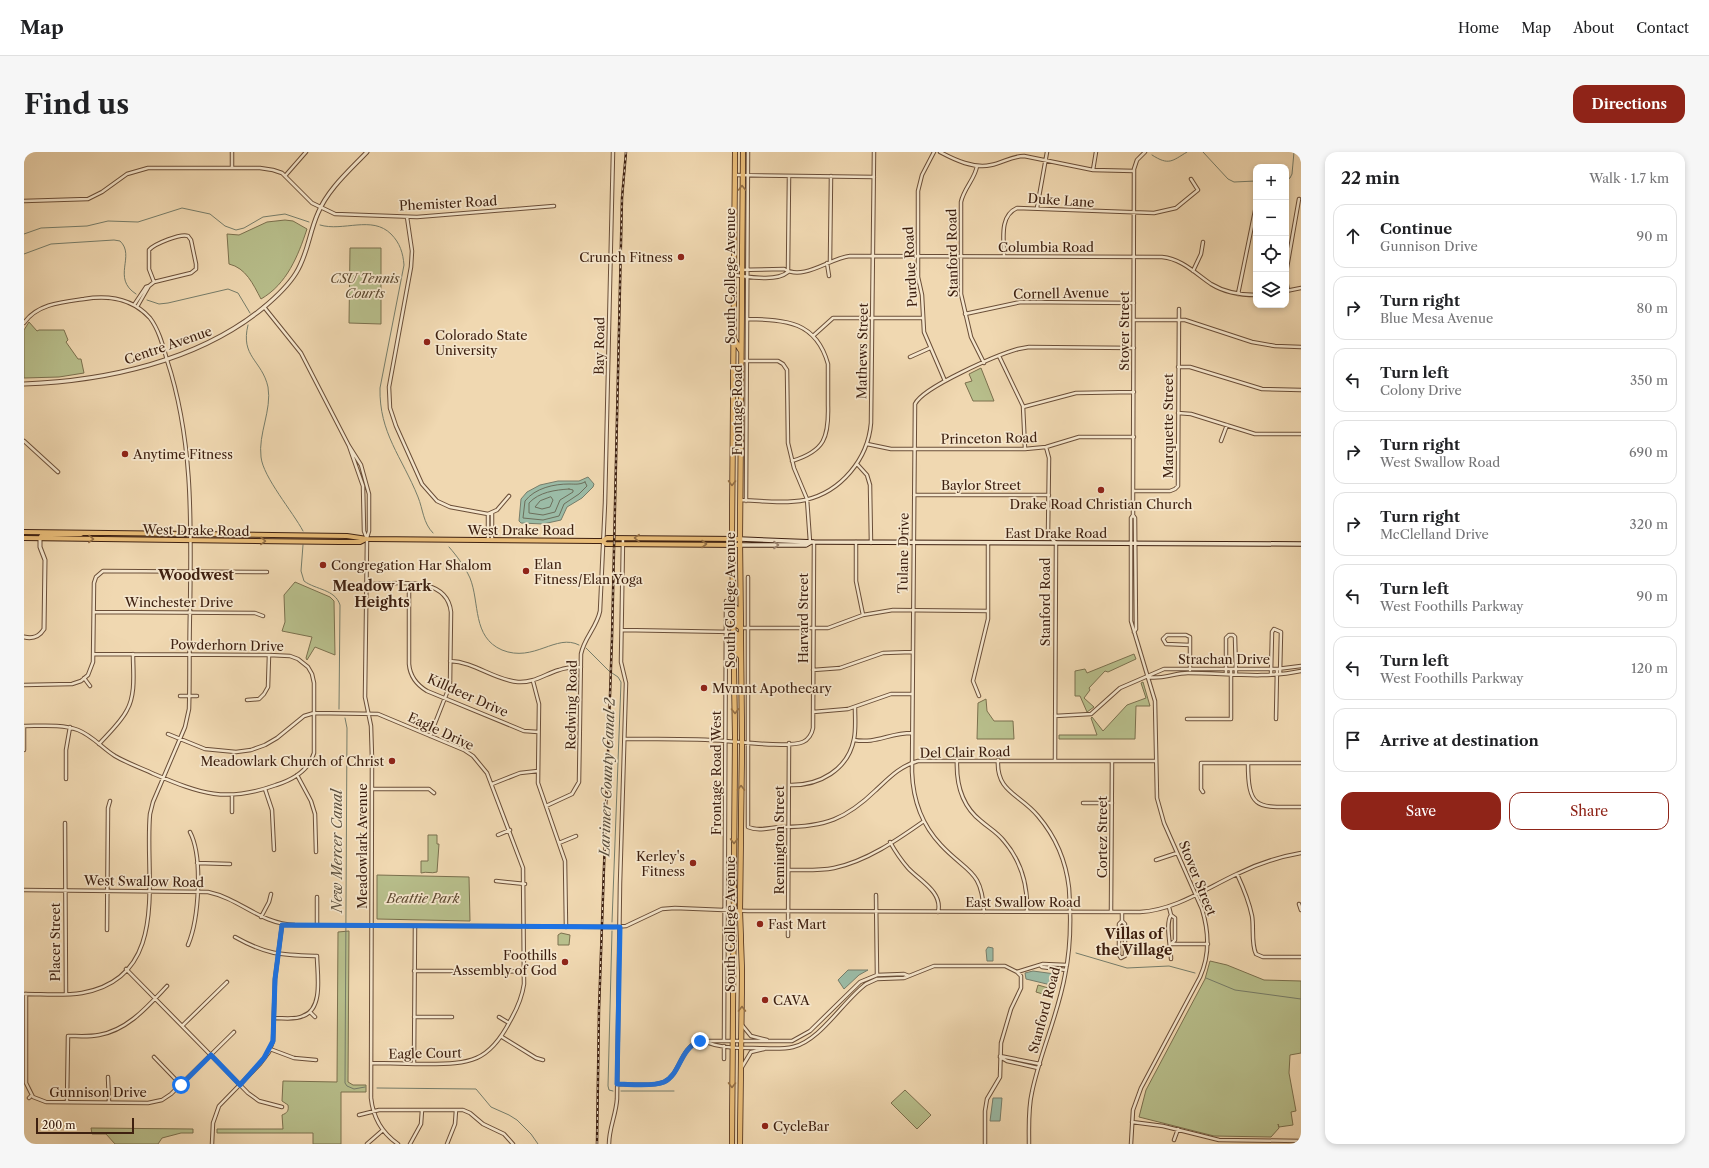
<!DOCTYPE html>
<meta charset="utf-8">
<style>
body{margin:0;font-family:"Libre Caslon Text",serif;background:#f6f6f6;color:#202124}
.controls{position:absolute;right:12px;top:12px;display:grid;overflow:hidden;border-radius:8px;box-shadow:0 2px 6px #0003}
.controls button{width:36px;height:36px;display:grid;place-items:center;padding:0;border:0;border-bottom:1px solid #e0e0e0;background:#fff;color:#202124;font:20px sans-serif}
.scale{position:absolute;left:12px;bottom:10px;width:98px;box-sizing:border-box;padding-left:4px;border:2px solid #3e2010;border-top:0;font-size:11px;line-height:14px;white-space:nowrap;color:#3e2010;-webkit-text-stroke:3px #f5e6cc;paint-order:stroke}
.stop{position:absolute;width:12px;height:12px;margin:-9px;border:3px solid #1a73e8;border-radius:50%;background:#fff}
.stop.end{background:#1a73e8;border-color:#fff;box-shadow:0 1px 4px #0008}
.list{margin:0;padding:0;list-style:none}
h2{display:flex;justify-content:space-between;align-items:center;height:52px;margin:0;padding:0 16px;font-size:17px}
h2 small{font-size:13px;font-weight:400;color:#757577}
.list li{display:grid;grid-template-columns:26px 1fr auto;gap:12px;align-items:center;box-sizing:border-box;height:64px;margin:0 8px 8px;padding:0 8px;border:1px solid #e0e0e0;border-radius:12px}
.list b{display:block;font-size:15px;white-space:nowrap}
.list p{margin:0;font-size:13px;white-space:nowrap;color:#757577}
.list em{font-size:13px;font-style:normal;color:#757577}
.actions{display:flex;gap:8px;padding:12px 16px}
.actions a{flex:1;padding:9px 0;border:1px solid #8f2418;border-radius:12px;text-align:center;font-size:14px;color:#8f2418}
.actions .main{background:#8f2418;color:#fff}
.icon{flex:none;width:22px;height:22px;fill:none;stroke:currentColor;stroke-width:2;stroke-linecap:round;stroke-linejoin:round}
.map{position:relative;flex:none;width:1277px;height:992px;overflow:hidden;border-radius:12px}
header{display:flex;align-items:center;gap:24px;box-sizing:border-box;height:56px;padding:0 20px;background:#fff;border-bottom:1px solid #e0e0e0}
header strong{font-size:19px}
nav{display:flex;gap:22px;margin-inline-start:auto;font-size:14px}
.intro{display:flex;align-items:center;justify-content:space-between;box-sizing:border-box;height:96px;padding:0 24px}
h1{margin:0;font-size:28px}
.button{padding:10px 18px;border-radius:12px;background:#8f2418;color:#fff;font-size:14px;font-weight:700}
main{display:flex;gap:24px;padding:0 24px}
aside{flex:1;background:#fff;border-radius:12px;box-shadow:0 2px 6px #0003}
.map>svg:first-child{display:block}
</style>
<header>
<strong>Map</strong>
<nav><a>Home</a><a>Map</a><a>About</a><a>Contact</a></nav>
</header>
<div class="intro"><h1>Find us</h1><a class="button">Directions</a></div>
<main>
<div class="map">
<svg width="1277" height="992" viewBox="0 0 1277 992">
<rect width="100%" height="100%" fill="#f0d8b1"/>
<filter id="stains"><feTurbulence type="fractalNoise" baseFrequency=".005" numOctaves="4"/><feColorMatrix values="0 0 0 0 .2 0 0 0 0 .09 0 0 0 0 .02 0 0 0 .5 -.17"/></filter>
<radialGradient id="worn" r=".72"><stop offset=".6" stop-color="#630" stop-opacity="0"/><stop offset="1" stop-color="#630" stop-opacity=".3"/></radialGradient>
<path fill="#b8bf8c" stroke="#7b704e" d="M261,68L269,69L283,77C274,104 263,132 237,147C229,132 222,116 205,112L203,82L215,83L243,70Z
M326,96H357V172L325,171Z
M5,170L13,179L15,178H40L44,188L42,190L54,207H57L60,221L35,225L0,226V178Z
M957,216L970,249H949L941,231L948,229L945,222Z
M271,430L306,445L310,449L311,503L291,495L283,508L282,506L288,485L258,479L261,470L260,443Z
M1110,502L1112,507L1084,520L1081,519L1065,536L1066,538L1060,546L1070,555L1063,560L1056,544H1051V519L1061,517L1063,521Z
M1119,530L1126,554H1112L1111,587H1035V583H1073L1067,566L1068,565L1079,579L1103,553L1122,546L1117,531Z
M962,547L963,559L970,569H989L990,587H953L954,551Z
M404,683H413V692H415L413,720C407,722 403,719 397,721V709H404Z
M353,723L445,725L446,769L353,767Z
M325,779L324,930L329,933H342V940H317V992H289V981H193V977H259L258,963C263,961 265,959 264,953L258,949L259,929L313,930L314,780Z
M537,781L546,783L545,793H534V783Z
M1186,809L1203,813L1240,828L1277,829V901L1266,903L1265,921L1272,959L1267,960L1269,973L1255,975L1254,972L1255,976L1247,985L1190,984L1115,965L1122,938L1181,827Z
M1014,833L1028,837L1025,844L1012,840Z
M881,938L907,963L893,977L867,951Z
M67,976L169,977V981H157L138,986L134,992H91L82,982H68Z"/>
<path fill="#9bbba6" stroke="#767d6a" d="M564,325L570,332L569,335L558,346L543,355L537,368L519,372L497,371L495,369L497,347L503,340L516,333L534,329H555Z
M964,795L969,796V809H963L962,798Z
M824,818H844L835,823L820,837L814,828Z
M1009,819L1031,822L1030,831L1027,833L1002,827L1001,821Z
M969,946H978L976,969H966Z"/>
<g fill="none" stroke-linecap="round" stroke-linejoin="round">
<path stroke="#6c6e5b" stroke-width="1" d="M561,330L563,334L555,342L540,352L535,364L519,368L499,366L501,349C511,336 530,332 545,332C551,332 555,333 561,330Z
M545,337L549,338V340L536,348L531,360L519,363L505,361V351C515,340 531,338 545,337Z
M527,345L529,348L526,355L518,357L511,355L516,349Z"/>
<path stroke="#767d6a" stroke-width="1" d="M1179,0L1204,27L1210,30L1232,29
M1128,3C1145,14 1148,9 1163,0
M1262,28L1266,26L1268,22L1270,0
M296,73C319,80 348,63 367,82C376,91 379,101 380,113L356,236C355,281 378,305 394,345C399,357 399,371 409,381
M0,82L17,76L63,74L84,69L114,70L158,56L186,62L201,74L212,78L220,76L239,65L261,62L285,70
M0,102L27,92L90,88L96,89C112,104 87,126 112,142
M123,148L135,152L144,151L204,137L214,141L226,161
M224,173C216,205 238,208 244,235C248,258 234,282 237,305C239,325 269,360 279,379
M279,393L277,419L280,429C292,438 311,437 316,453L315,557
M425,395C433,404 441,415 446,426C456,451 448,485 478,498C510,511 532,481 555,493
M562,496L585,519L594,525L597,530L588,770
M321,566L323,576L321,931L323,934L330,937L341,935
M588,779L584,934L585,938L589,939
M1052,801L1103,816L1145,814L1171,821
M1182,826L1211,838L1277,847
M353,936L452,937L467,955L485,963L493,968L507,982L514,992
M597,939H650"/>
<g stroke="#6a4e38" stroke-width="4.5">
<path id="minor" d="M910,0L898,23L894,39V125L898,143L900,180L921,229
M916,0C931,8 950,17 967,13C978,11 988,4 1000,4L1069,18L1110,19
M953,14C951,27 940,36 937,50V142L947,185L960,211
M208,16V0
M1069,18L1072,0
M711,23L850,25
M261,24L282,0
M0,49L64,47L78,40L103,22L124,16H236L249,18L258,21L288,51L311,62L393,65L530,54
M1013,56L1023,0
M383,65L388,99L387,115L365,235L366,256L372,274L398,332L413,349L426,355L464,362L473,358L485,344
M980,104C980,88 975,64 993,56L1130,61L1152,56L1174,38L1167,27
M806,109L807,24
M803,111L805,124
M711,118L760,117C780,129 806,106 826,104L1138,105C1158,107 1171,121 1187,132C1200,140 1216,143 1232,143
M764,119L765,24
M1169,119L1177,102L1179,90
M1262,121L1275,47
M710,123C726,125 752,130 764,120
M1262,128L1264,139
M125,134L130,130L167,121L172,117V112L167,88L164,84C157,81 130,92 125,98V117L130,130
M1262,139L1277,136
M1214,142L1232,54
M110,153L122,135L125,134L113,155
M240,155L277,201L325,294L337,313L345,342V379L343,386
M941,162L997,150L1110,151
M724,167C762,168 792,169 804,212C804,225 804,239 804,253C805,285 801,299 768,309
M1110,168H1161L1228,190L1251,194L1277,195
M0,171C13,152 38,150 60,147C85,143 108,146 126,166C135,178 139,194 143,208C170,290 167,375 166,460C165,492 166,525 165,557L161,575L129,650L126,662C120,725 148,825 58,841C39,844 19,842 0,842
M789,184L809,166H898
M975,204L999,254L1001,297
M886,205L906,196
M718,209H754L759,212L763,218L764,291L770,316L783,347L786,390
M1154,215H1166L1238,237L1277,238
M999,255L1052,241L1110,240
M1154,261L1167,262L1231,282H1277
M0,289L34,320
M1197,289L1203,273
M843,292L867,297H1001L1022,295L1055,285H1110
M325,294L339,334L340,379L343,387L341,545L347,574L348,606L347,946C349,965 358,981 374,992
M1022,295L1025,306L1024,383L1032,391L1031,608
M833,312L843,323L846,333L847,391
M1109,339H1146L1151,337L1154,334L1155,157
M890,343H1025
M717,348C738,349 761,352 781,348C817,340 844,307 847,271L850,0
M722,349L724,0
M468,361V388
M1109,363L1111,366L1112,477L1110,480
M464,388V362
M832,390V429L839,463
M724,425V675C735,680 748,675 759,675C801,675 822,667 852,638C865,626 876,614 894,609H1132
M343,432C370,432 423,422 427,460L426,533L406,584
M385,432V512C386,524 393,533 403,539L500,579L514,580
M70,460L231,461L239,464
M717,476H804L839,463L869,458L964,459
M598,478L709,480
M426,509C451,510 470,528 494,530C510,531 521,522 535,518C543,515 550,515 557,515
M789,518L816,516L859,501L888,500
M1166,518V485L1162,483H1143L1139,487L1142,492L1166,493
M1202,522V486L1205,483H1209L1211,485L1212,522
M1247,522L1248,480L1250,477L1257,480L1256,522
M1124,525C1136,528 1151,521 1164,521C1200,521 1241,527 1277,519
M60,526L66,534
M509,529L515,552L514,631L541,709L542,775
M0,533L48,532L57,529L64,523L69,510L70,431L72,425L79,419L243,420
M156,544H173
M955,544L949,529L964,467V391
M223,548L235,547L240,542L244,535L245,503
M789,560L824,557L867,542H888
M1031,564L1067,562L1096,536L1140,517H1253L1277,514
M1163,567H1207V517
M1252,567L1253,517
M0,574C17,574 38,572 54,578C69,584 78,596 91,604C103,611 117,616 130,622C177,642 202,651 252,633C268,628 285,618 290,601V531L288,522L284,515L274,507L266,504L245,503L69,502
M144,582L181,597L212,600L227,598L241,593L253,586L280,564L290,561L354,562L440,598L449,604L463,621L499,716L500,832C498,846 493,857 486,869C465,910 446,912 403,912C384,912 366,911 347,911
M601,587C634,587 669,586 702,589C718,590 765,596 779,590C784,588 788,582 789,576L790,390
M830,588C852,592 865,581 888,581
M75,592C85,581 97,570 103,558C112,542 109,520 109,502
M0,598V574
M933,608C932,631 938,654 957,669C965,676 973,680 980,689C998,710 1004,733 1003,760
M974,608C972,640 996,642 1014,664C1031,684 1042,709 1045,736C1047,764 1047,795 1041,823C1034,863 1016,901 1008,940C1004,957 1005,975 1005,992
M1224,611C1224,659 1234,655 1277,655
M273,623L287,649L291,662L292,700
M42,627V598L46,575
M468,632L496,621L514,619
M765,633C795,634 824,618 830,587C832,577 831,566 831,556
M241,637L248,658L250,698
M348,637H405L410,641
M1179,640L1177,637V611H1277
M208,643V660
M1059,651H1088
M522,654L548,642L555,630L557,502C560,486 573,475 576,459L581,351L589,0
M41,671L42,842
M474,683L486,678
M866,690C871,699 877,708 884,716C896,729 919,740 914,760
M535,691L552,684
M1132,708L1153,701
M173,711L206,712
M765,718C780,718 795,719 810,716C843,709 873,688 900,669
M1213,722C1219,735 1225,749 1228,764C1230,775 1227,792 1232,802L1239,805H1277
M472,729L501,732
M0,738L184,740C217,747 236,772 271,773L589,775L602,774L638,757L651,756L724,759L1116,760C1151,758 1181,737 1213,722C1233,712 1254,705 1277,701
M852,743L853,823
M1275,752L1277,758
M1145,755L1147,763C1141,771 1147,796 1147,807
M960,760C958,717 943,721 917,693C898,673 889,648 888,620L891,252C899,235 973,203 994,197L1005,195L1110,196
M1087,760L1088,609
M1098,761V769L1095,772V803L1097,806L1101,804V772L1098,769
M1147,763L1151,766V788L1148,791
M237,765L245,750L247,742
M293,773V745
M83,778L84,656L86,649
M764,784L765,591
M211,785C243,803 257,803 293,804C293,821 300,857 279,864C271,868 260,866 251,866
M1147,792H1184
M164,793C175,767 179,705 166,680
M1016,813L1018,815L1042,818
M102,817L224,941L235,949L258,955
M390,819H428
M472,820L500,819
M2,842V931L9,945L22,950L124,951L138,948L147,942L210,880
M286,860L291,865
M390,865H428
M475,865L485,871
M718,873L727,884L743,888
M158,874L203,830
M478,885L512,906L519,908
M680,889C694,896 714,896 729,896C741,896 756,898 769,895C796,889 819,849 842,832L853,827L880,826L910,814H981L993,820L1019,812L1043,813
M700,889L702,449
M700,894V907
M246,897L270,906L292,908
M976,904L1016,912
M130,905L157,933
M976,905L983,909L1014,916
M390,912L391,774
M718,915L727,900L740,897
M84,925L85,950
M593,932C605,932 629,935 640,930C657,922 655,896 676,889H768L786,879L836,830L853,823L880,822L885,824
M5,946L8,943
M43,950L44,884C54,884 65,885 75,883C104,878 124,854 143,834
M335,963L355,958H439L446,961L459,972L480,982L489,992
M1108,970L1139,974L1195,988L1277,989
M1150,988L1154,977
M188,992L189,971L195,954L236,912L245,900L249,889L251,827L258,773
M343,992L359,978
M386,992L397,972L398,958
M423,992L431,972L432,958
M585,992C585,976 592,963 593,947L596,732L602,531L597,510L599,386
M961,992V959L963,947L976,925L977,891L987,857L997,836V824L993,820
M1107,992L1109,958L1117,936L1176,825C1186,803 1185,780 1178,757L1140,671L1133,646L1131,549L1107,469V366L1109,363V339L1110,17L1113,8L1121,0"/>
</g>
<g stroke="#6a4e38" stroke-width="5">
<path id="tertiary" d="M0,232C82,229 174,209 239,156C251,146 264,134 272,121C284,102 285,81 294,61C304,37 325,19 343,0
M0,485C9,487 15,485 20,477L21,408L16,395V386"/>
</g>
<g stroke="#3e2010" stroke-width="5.5">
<path id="secondary" d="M716,387L790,390L1277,392
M716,393H782L787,390"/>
</g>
<g stroke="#3e2010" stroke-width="6">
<path id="primary" d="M0,380L323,384L343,387L572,389H578L582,392L716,393
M0,386L316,390H336L342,387
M16,386L18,383L57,382
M578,389L583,386L716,387"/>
</g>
<g stroke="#3e2010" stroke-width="6">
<path id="trunk" d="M710,187L717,199
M709,453L713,457V473L717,476
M709,480L713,482L714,502L717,505
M708,992L711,585L708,381L711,0
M716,992L718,821L716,759L718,591L716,387L719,0"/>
</g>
<use href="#minor" stroke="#f5e6cc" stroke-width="2.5"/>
<use href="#tertiary" stroke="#f5e6cc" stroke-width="3"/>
<use href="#secondary" stroke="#f5e6cc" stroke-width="3.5"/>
<use href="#primary" stroke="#e8bc78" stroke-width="4"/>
<use href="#trunk" stroke="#e8bc78" stroke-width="4.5"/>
<g stroke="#3e2010" stroke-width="2.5">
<path id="rail" d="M573,992L575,858L588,486L598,46L602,0"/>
</g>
<use href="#rail" stroke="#f5e6cc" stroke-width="1" stroke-dasharray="3" stroke-linecap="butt"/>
</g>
<defs><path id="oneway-chevron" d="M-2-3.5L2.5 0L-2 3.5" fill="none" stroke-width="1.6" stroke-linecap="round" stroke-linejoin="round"/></defs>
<g stroke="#936e44">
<use href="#oneway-chevron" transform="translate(718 36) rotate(-90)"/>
<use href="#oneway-chevron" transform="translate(708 331) rotate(91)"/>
<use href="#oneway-chevron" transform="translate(613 386) rotate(-179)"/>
<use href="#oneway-chevron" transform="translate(67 387) rotate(1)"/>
<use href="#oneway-chevron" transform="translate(239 389) rotate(1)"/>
<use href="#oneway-chevron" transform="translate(680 392)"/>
<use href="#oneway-chevron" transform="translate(711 559) rotate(89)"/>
<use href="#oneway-chevron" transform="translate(717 636) rotate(-89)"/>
<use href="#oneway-chevron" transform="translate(710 689) rotate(90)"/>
<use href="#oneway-chevron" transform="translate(718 857) rotate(-90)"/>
<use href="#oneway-chevron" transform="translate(708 933) rotate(91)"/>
</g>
<use stroke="#9a836e" href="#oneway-chevron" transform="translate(752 393)"/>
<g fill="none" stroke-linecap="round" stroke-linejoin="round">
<path stroke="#1a73e8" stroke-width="5" d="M157,933L187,903L216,933L240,906L249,889L251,827L258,773L596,775L593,932C605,932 629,935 640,930C657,922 655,897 676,889"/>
</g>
<g fill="#8f2418" stroke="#f5e6cc" stroke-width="1.5">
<circle cx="657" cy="105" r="4"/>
<circle cx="403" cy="190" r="4"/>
<circle cx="101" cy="302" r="4"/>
<circle cx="1077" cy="338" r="4"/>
<circle cx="299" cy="413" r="4"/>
<circle cx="502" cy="419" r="4"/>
<circle cx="680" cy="536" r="4"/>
<circle cx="368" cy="609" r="4"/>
<circle cx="669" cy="711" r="4"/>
<circle cx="736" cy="772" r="4"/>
<circle cx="541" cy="810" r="4"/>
<circle cx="741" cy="848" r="4"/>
<circle cx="741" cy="974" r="4"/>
</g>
<g text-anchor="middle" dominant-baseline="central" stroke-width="3.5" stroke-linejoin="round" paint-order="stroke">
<g font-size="13" fill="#3e2010" stroke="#f5e6cc">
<text transform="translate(1037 48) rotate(4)">Duke Lane</text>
<text transform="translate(424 51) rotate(-3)">Phemister Road</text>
<text x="1022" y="95">Columbia Road</text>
<text transform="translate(928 101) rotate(-91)">Stanford Road</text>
<text transform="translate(886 115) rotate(-93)">Purdue Road</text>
<text transform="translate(706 124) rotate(-90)">South College Avenue</text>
<text transform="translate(1037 141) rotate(-1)">Cornell Avenue</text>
<text transform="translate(1100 179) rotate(-90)">Stover Street</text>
<text transform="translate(144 193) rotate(-19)">Centre Avenue</text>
<text transform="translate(575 194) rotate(-89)">Bay Road</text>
<text transform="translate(838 199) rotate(-89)">Mathews Street</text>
<text transform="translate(713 258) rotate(-90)">Frontage Road</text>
<text transform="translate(1144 274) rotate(-90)">Marquette Street</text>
<text transform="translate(965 286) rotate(-1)">Princeton Road</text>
<text x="957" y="333">Baylor Street</text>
<text transform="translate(172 378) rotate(1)">West Drake Road</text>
<text x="497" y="378">West Drake Road</text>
<text x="1032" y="381">East Drake Road</text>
<text transform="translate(879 401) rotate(-89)">Tulane Drive</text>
<text transform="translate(706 448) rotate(-90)">South College Avenue</text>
<text x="155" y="450">Winchester Drive</text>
<text transform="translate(1021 450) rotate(-90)">Stanford Road</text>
<text transform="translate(779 466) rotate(-90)">Harvard Street</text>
<text transform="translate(203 493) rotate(1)">Powderhorn Drive</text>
<text x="1200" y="507">Strachan Drive</text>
<text transform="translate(444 543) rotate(24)">Killdeer Drive</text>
<text transform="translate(547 553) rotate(-89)">Redwing Road</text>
<text transform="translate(417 579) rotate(25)">Eagle Drive</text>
<text transform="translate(941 600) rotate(-1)">Del Clair Road</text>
<text transform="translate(692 621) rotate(-90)">Frontage Road West</text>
<text transform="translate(1078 685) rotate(-90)">Cortez Street</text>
<text transform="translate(755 688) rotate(-90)">Remington Street</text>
<text transform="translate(338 694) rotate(-90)">Meadowlark Avenue</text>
<text transform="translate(1174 726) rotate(68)">Stover Street</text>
<text transform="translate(120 729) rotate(1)">West Swallow Road</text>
<text x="999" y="750">East Swallow Road</text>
<text transform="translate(706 772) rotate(-90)">South College Avenue</text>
<text transform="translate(31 790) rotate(-90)">Placer Street</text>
<text transform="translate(1020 858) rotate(-75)">Stanford Road</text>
<text transform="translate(401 901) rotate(-1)">Eagle Court</text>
<text x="74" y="940">Gunnison Drive</text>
</g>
<g font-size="13" fill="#3e2010" stroke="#f5e6cc" text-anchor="start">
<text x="649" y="105" text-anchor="end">Crunch Fitness</text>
<text x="411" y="183">Colorado State<tspan x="411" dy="15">University</tspan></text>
<text x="109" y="302">Anytime Fitness</text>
<text x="1077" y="352" text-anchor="middle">Drake Road Christian Church</text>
<text x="510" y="412">Elan<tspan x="510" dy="15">Fitness/Elan Yoga</tspan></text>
<text x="307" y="413">Congregation Har Shalom</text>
<text x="688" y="536">Mvmnt Apothecary</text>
<text x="360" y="609" text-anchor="end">Meadowlark Church of Christ</text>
<text x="661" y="704" text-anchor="end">Kerley's<tspan x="661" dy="15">Fitness</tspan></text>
<text x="744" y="772">Fast Mart</text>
<text x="533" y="803" text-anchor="end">Foothills<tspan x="533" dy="15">Assembly of God</tspan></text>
<text x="749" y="848">CAVA</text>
<text x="749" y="974">CycleBar</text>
</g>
<g font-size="13" font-style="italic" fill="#5c482f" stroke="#f5e6cc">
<text x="341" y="126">CSU Tennis<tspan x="341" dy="15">Courts</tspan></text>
<text x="399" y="746">Beattie Park</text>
</g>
<g font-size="14" font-weight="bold" fill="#3e2010" stroke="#f5e6cc">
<text x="172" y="423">Woodwest</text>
<text x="358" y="434">Meadow Lark<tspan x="358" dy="16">Heights</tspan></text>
<text x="1110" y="782">Villas of<tspan x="1110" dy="16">the Village</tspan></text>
</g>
<g font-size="14" font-style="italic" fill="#5a4e3d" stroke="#f5e6cc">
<text transform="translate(583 625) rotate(-88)">Larimer County Canal 2</text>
<text transform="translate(313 699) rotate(-90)">New Mercer Canal</text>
</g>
</g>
<rect width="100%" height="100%" filter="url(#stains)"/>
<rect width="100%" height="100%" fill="url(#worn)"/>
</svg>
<div class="controls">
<button>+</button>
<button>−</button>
<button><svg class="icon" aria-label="locate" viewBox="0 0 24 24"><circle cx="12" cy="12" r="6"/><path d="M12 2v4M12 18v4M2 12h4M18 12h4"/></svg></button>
<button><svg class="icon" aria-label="layers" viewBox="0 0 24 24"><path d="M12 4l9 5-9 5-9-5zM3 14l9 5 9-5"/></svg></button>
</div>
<div class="scale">200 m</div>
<div class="stop" style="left:157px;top:933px"></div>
<div class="stop end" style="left:676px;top:889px"></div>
</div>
<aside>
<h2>22 min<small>Walk · 1.7 km</small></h2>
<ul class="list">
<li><svg class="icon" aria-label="ahead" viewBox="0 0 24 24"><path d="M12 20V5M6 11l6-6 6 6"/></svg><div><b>Continue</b><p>Gunnison Drive</p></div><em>90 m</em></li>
<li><svg class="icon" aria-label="right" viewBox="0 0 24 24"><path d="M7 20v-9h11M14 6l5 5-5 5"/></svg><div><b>Turn right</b><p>Blue Mesa Avenue</p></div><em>80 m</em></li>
<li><svg class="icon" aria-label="left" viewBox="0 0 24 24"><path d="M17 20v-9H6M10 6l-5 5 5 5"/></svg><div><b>Turn left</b><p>Colony Drive</p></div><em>350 m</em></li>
<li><svg class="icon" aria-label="right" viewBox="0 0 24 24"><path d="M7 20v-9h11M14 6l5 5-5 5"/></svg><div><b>Turn right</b><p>West Swallow Road</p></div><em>690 m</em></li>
<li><svg class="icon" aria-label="right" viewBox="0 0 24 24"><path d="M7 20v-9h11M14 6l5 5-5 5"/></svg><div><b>Turn right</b><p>McClelland Drive</p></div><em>320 m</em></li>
<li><svg class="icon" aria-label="left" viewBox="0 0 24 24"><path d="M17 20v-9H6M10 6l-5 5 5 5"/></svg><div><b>Turn left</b><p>West Foothills Parkway</p></div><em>90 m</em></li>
<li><svg class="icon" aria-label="left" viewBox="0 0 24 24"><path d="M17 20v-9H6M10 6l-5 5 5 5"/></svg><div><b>Turn left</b><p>West Foothills Parkway</p></div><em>120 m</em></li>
<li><svg class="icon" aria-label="arrive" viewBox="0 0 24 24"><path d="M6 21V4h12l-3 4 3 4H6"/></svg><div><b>Arrive at destination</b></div></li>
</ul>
<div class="actions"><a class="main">Save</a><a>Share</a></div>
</aside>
</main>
